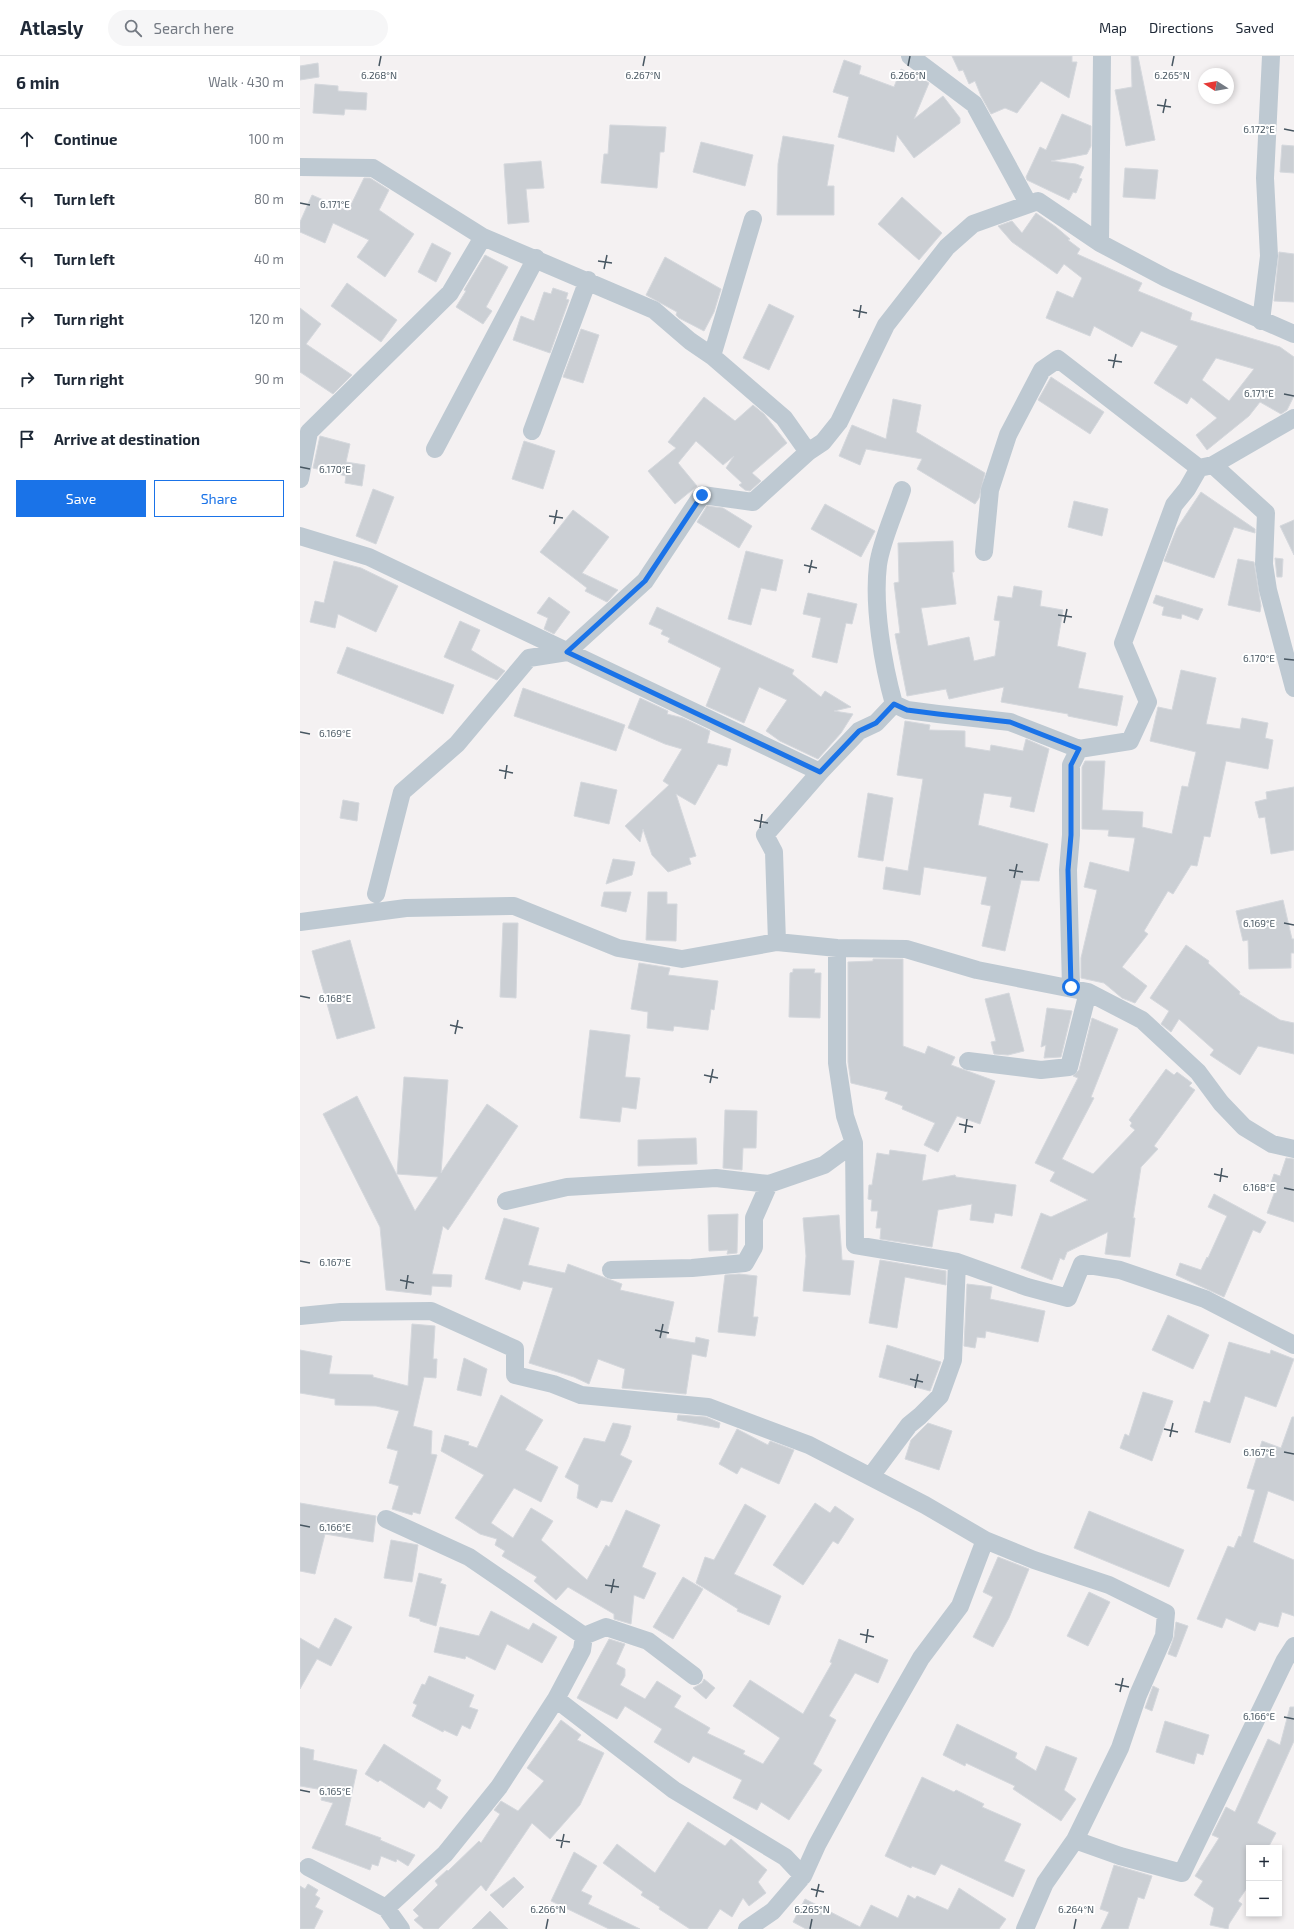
<!DOCTYPE html>
<meta charset="utf-8">
<style>
body{margin:0;font-family:"Exo 2",sans-serif;background:#f6f6f7;color:#1f2937}
.controls{position:absolute;right:12px;bottom:12px;display:grid;overflow:hidden;border-radius:0px;box-shadow:0 2px 6px #0003}
.controls button{width:36px;height:36px;display:grid;place-items:center;padding:0;border:0;border-bottom:1px solid #e0e1e3;background:#fff;color:#1f2937;font:20px sans-serif}
.compass{position:absolute;left:898px;top:12px;width:36px;height:36px;border-radius:50%;background:#fff;box-shadow:0 2px 6px #0003;rotate:281deg}
.stop{position:absolute;width:12px;height:12px;margin:-9px;border:3px solid #1a73e8;border-radius:50%;background:#fff}
.stop.end{background:#1a73e8;border-color:#fff;box-shadow:0 1px 4px #0008}
.list{margin:0;padding:0;list-style:none}
h2{display:flex;justify-content:space-between;align-items:center;height:52px;margin:0;padding:0 16px;font-size:17px}
h2 small{font-size:13px;font-weight:400;color:#747a83}
.list li{display:grid;grid-template-columns:26px 1fr auto;gap:12px;align-items:center;box-sizing:border-box;height:60px;padding:0 16px;border-top:1px solid #e0e1e3}
.list b{display:block;font-size:15px;white-space:nowrap}
.list em{font-size:13px;font-style:normal;color:#747a83}
.actions{display:flex;gap:8px;padding:12px 16px}
.actions a{flex:1;padding:9px 0;border:1px solid #1a73e8;border-radius:0px;text-align:center;font-size:14px;color:#1a73e8}
.actions .main{background:#1a73e8;color:#fff}
.icon{flex:none;width:22px;height:22px;fill:none;stroke:currentColor;stroke-width:2;stroke-linecap:round;stroke-linejoin:round}
.map{position:relative;flex:none;width:994px;height:1873px;overflow:hidden}
header{display:flex;align-items:center;gap:24px;box-sizing:border-box;height:56px;padding:0 20px;background:#fff;border-bottom:1px solid #e0e1e3}
header strong{font-size:19px}
nav{display:flex;gap:22px;margin-inline-start:auto;font-size:14px}
.search{width:280px;height:36px;background:#f6f6f7;display:flex;align-items:center;gap:10px;box-sizing:border-box;padding:0 14px;border-radius:22px;color:#747a83;font-size:15px}
main{display:flex}
aside{flex:1;background:#fff}
.map>svg:first-child{display:block}
</style>
<header>
<strong>Atlasly</strong>
<div class="search"><svg class="icon" aria-label="search" viewBox="0 0 24 24"><circle cx="10" cy="10" r="6"/><path d="M15 15l6 6"/></svg>Search here</div>
<nav><a>Map</a><a>Directions</a><a>Saved</a></nav>
</header>
<main>
<aside>
<h2>6 min<small>Walk · 430 m</small></h2>
<ul class="list">
<li><svg class="icon" aria-label="ahead" viewBox="0 0 24 24"><path d="M12 20V5M6 11l6-6 6 6"/></svg><div><b>Continue</b></div><em>100 m</em></li>
<li><svg class="icon" aria-label="left" viewBox="0 0 24 24"><path d="M17 20v-9H6M10 6l-5 5 5 5"/></svg><div><b>Turn left</b></div><em>80 m</em></li>
<li><svg class="icon" aria-label="left" viewBox="0 0 24 24"><path d="M17 20v-9H6M10 6l-5 5 5 5"/></svg><div><b>Turn left</b></div><em>40 m</em></li>
<li><svg class="icon" aria-label="right" viewBox="0 0 24 24"><path d="M7 20v-9h11M14 6l5 5-5 5"/></svg><div><b>Turn right</b></div><em>120 m</em></li>
<li><svg class="icon" aria-label="right" viewBox="0 0 24 24"><path d="M7 20v-9h11M14 6l5 5-5 5"/></svg><div><b>Turn right</b></div><em>90 m</em></li>
<li><svg class="icon" aria-label="arrive" viewBox="0 0 24 24"><path d="M6 21V4h12l-3 4 3 4H6"/></svg><div><b>Arrive at destination</b></div></li>
</ul>
<div class="actions"><a class="main">Save</a><a>Share</a></div>
</aside>
<div class="map">
<svg width="994" height="1873" viewBox="0 0 994 1873">
<rect width="100%" height="100%" fill="#f4f1f2"/>
<path fill="#cbcfd4" stroke="#d5d8dd" fill-rule="evenodd" d="M652,0H772V6H777L769,42L741,25L717,57L705,52L691,58L681,40L675,25L669,28L663,14L659,15Z
M831,0H838L855,84L826,90L815,34L832,31Z
M544,4L561,10L559,18L594,31L601,13L621,22L629,27L614,63L643,40L660,62V67L614,102L597,79L594,96L538,81L549,41L533,36Z
M18,7L19,21L0,24V10Z
M15,28L38,30V35L67,37L66,54L45,53L44,59L13,57Z
M762,58L791,70V90L787,98L751,105L776,108L784,111L779,122L782,123L776,137L773,136L769,144L727,124L726,121L740,91L746,94Z
M310,69L366,71L364,96H360L357,132L301,127L304,98H308Z
M483,80L534,89L527,130H534V159H477L478,108Z
M401,86L453,99L445,130L393,116Z
M982,89L994,90V117L980,116Z
M241,105L244,132L226,133L229,166L208,168L204,108Z
M825,112L858,114L855,143L823,141Z
M64,122H70L89,134L79,154L114,178L85,221L57,201L69,184L33,167L25,187L0,176V166L12,139L48,155Z
M602,141L642,177L619,204L578,168Z
M736,157L756,171L770,183L768,184L780,193L777,198L842,227L838,235L892,257L890,264L980,291L994,301V340L987,354L981,358L960,346L949,360L907,394L896,379L917,362L891,341L887,348L854,327L878,290L841,275L832,291L794,270L790,280L746,262L757,235L773,242L782,222L764,208L757,218L712,186L698,170L712,165L722,177ZM916,302L954,313L929,345L902,324Z
M132,187L151,197L136,226L118,216Z
M979,196L994,198V246L974,245Z
M185,199L208,211L186,251L192,255L183,268L156,251L166,235L164,234Z
M365,201L421,233L414,256L404,275L379,262L376,259L377,256L346,239Z
M47,227L97,264L81,286L31,250Z
M253,232L268,237L266,243L269,244L250,297L213,284L221,260L234,265L244,236L251,238Z
M469,248L494,260L469,314L443,302Z
M0,252L21,268L6,288L52,319L33,338L0,316Z
M281,273L299,279L283,327L263,321Z
M751,321L804,356L790,378L738,344Z
M404,341L435,365L453,349L464,358L487,387L452,417L461,425L450,435L445,434L439,429L442,427L426,412L434,400L423,409L396,385L378,407L397,430L375,448L348,415L376,392L368,386Z
M593,343L621,349L616,376L685,417L679,442L675,448L617,413L622,403L566,393L560,409L539,400L552,369L586,383Z
M20,380L50,388L46,406L65,409L62,430L45,427L46,420L13,412Z
M224,385L255,395L243,433L212,423Z
M73,433L94,441L76,488L56,480Z
M901,436L955,473V477L934,471L914,522L864,505L877,472Z
M774,445L808,453L802,480L768,471Z
M525,448L575,475L561,501L511,473Z
M407,450L423,452L452,470L439,492L397,466Z
M273,454L309,481L282,517L318,534L307,546L285,535L287,532L240,496Z
M994,464V499L980,470Z
M653,485L654,516H652L656,548L621,552L628,590L669,581L674,605L695,600L700,565L694,564L698,540L712,542L714,530L742,535L740,550L763,554L757,590L786,597L778,632L823,640L817,670L768,660V658L701,646L704,631L649,643L646,633L607,640L595,578L600,577L594,527L599,526L598,487Z
M446,495L483,504L476,535L461,532L451,569L428,563Z
M975,502L983,503L982,521H977Z
M938,503L954,506L961,550L960,556L928,549Z
M34,505L61,512L98,530L76,576L38,558L35,572L10,566L15,545L24,547Z
M508,537L557,548L552,568L546,567L537,607L512,601L521,562L503,558Z
M856,539L903,553L898,564L882,558L881,563L862,559L864,551L853,547Z
M249,541L270,556L254,578L244,573L248,562L237,557Z
M357,551L494,614L492,618L521,641L525,635L551,651L534,655L553,658L541,677L518,703L480,685L466,675L487,644L459,631L444,667L406,650L421,612L368,586L370,582L361,578L363,574L349,568Z
M160,565L180,574L171,594L205,615L197,624L144,601Z
M47,591L154,629L143,658L37,617Z
M881,614L916,622L906,668L940,673L942,662L968,667L965,682L973,684L968,713L926,705L910,781L904,780L897,810L891,809L873,838L868,835L844,875L848,878L822,911L847,930L835,947L822,942L804,927L781,922V902L797,834L784,831L790,806L829,816L835,782L808,780L809,774L782,773V711L785,705H805L802,754L843,756L842,771L872,778L882,730L888,731L896,696L850,685L858,651L872,654Z
M223,632L325,669L316,695L214,660Z
M340,642L368,655L367,658L383,662L410,675L407,687L431,693L427,710L418,708L395,749L376,738L396,800L389,802L391,808L368,816L352,799L343,773L340,786L325,770L369,729L363,725L382,693L365,688L328,672Z
M605,665L630,669L629,674L665,675V691L690,695L691,689L723,695L726,683L749,693L734,756L710,751L712,741L684,737L678,769L748,788L739,825L721,824L705,895L682,890L691,850L681,848L687,821L624,811L620,839L583,833L586,811L608,815L623,723L597,719Z
M281,726L317,734L309,768L274,760Z
M994,731V794L971,798L965,761L959,762L955,746L967,743L966,736Z
M568,737L593,742L583,805L558,801Z
M43,744L59,747L57,765L40,762Z
M313,803L335,806L332,819L306,828Z
M304,836H331L326,856L301,850Z
M348,836H367V848H377L376,885L346,884Z
M983,844L992,883H994V897H991V912L949,913L948,884L943,885L936,855Z
M203,867H218L216,942L200,941Z
M50,884L75,972L37,983L12,895Z
M886,889L909,905L908,907L940,936L939,938L980,964L994,967V998L958,990L940,1019L910,999L914,994L879,963L871,976L861,968L869,955L850,942Z
M573,903H603V990L625,998L628,990L655,1001L651,1009L695,1025L680,1068L657,1060L638,1096L624,1089L635,1067L602,1053L603,1050L585,1043L588,1036L551,1027L548,1006V906L573,905Z
M339,907L370,912L368,919L418,925L414,954L411,953L408,974L374,970L373,975L347,972L348,956L331,953Z
M493,913H515L514,917H521L520,962L489,961L490,917L493,916Z
M709,937L724,995L708,999L694,998L691,986L696,985L685,943Z
M747,952L772,955L761,1001L744,1002L746,989L741,991Z
M792,962L818,973L791,1041L794,1042L762,1103L793,1118L835,1074L830,1070L832,1067L829,1064L866,1013L874,1019L877,1016L892,1027L889,1030L895,1034L854,1090L858,1093L841,1111L833,1162H835L830,1201L805,1198L808,1176L767,1196L764,1204L760,1202L752,1224L721,1212L741,1157L751,1161L788,1144L750,1125L755,1116L735,1107L778,1022L773,1020L779,1014Z
M290,974L330,979L325,1021L340,1022L336,1053L322,1051L320,1066L280,1062Z
M104,1021L148,1024L141,1117L187,1048L218,1070L148,1174L143,1170L132,1218L152,1219L151,1231L132,1230L131,1239L86,1234L80,1171L23,1058L57,1040L115,1155L138,1121L97,1118Z
M425,1054L457,1055L456,1092H443L442,1114L423,1112Z
M396,1082L397,1108L338,1110V1084Z
M590,1094L626,1099L622,1125L655,1119L656,1121L716,1129L712,1160L695,1157L693,1167L670,1164L672,1148L638,1154L632,1191L580,1183L581,1172H576L578,1155H571L572,1144L568,1143L569,1129H572L577,1097L589,1099Z
M986,1102L994,1103V1166L967,1157L975,1135L969,1133L974,1118L980,1120Z
M914,1138L966,1166L960,1177L953,1174L924,1241L876,1219L880,1207L901,1214L907,1201L908,1202L927,1160L908,1151Z
M438,1158L437,1197L427,1198L428,1194L409,1195L408,1159Z
M539,1159L542,1204L554,1205L550,1239L503,1235L506,1200L503,1162Z
M204,1162L239,1172L228,1209L265,1217L268,1208L322,1228L320,1234L374,1246L366,1282L395,1287L396,1281L409,1284L406,1301L392,1298L386,1338L322,1332L325,1313L298,1303L289,1328L274,1321L229,1307L253,1232L223,1225L220,1234L185,1223Z
M580,1204L646,1215V1229L605,1221L597,1272L569,1267Z
M439,1218L457,1220L453,1261H458L455,1280L418,1276L425,1219Z
M667,1228L692,1231L690,1243L745,1255L738,1286L686,1275L685,1282L677,1281L675,1292L664,1290Z
M868,1259L909,1279L893,1313L852,1294Z
M112,1268L135,1270L133,1303H137L136,1322L124,1321L113,1370L132,1375L131,1398L137,1399L120,1458L113,1456L112,1459L92,1453L99,1430L89,1427L98,1395L87,1392L99,1355L76,1350L35,1349V1343L0,1337V1294L32,1300L29,1318L73,1319V1321L108,1330Z
M929,1286L970,1298L971,1294L994,1303L976,1351L945,1340L930,1387L895,1376L904,1345L910,1347Z
M587,1289L641,1306L630,1335L579,1321Z
M164,1302L187,1313L181,1340L157,1334Z
M843,1336L873,1345L852,1405L820,1392L825,1378L829,1380Z
M201,1339L243,1364L225,1394L258,1411L241,1446L214,1432L191,1467L213,1482L231,1452L253,1465L241,1484L287,1524L306,1489L309,1491L326,1454L360,1469L342,1511L356,1517L344,1543L334,1539L331,1568L314,1563V1558L268,1531L256,1544L234,1525L237,1521L202,1500L205,1495L195,1489L197,1483L180,1478L155,1462L184,1419L141,1395L145,1379L169,1386L168,1389L177,1392Z
M378,1359L406,1361L420,1367L419,1372L377,1364Z
M992,1361H994V1445L968,1435L953,1486L994,1504V1560L982,1556L978,1571L959,1566L955,1575L926,1562L922,1572L897,1563L928,1490L934,1492L939,1480L941,1481L955,1434L947,1432L962,1385L981,1392Z
M313,1367L331,1370L328,1381L320,1399L332,1405L312,1446L301,1444L297,1452L277,1442L279,1429L265,1421L284,1382L305,1386Z
M628,1367L652,1375L639,1414L605,1403L611,1384Z
M437,1373L468,1389L470,1385L494,1394L479,1428L441,1411L437,1418L419,1408Z
M0,1447L76,1460L73,1486L25,1478L15,1518L0,1515Z
M515,1447L530,1457L535,1450L554,1463L538,1488L533,1485L503,1529L473,1509Z
M445,1448L466,1460L434,1518L481,1540L469,1569L437,1555L438,1553L396,1527L405,1501L414,1504Z
M789,1455L884,1494L869,1531L774,1492Z
M91,1484L118,1489L112,1526L84,1522Z
M698,1501L729,1513L709,1562L693,1591L673,1581L693,1541L683,1536Z
M119,1517L142,1523L140,1527L146,1529L136,1570L120,1565V1563L109,1560Z
M383,1521L403,1533L373,1583L353,1571Z
M789,1536L810,1546L788,1590L767,1580Z
M191,1555L229,1574L233,1567L257,1581L242,1607L207,1588L195,1614L166,1600L165,1603L134,1596L140,1571L179,1580Z
M35,1562L52,1571L31,1610L17,1603L0,1633V1582L19,1593Z
M876,1566L888,1570L876,1601L868,1598L874,1581Z
M309,1583L325,1588L316,1608L325,1613V1620L320,1629L345,1643L357,1625L381,1640L374,1651L410,1672L407,1677L445,1695L443,1698L463,1708L480,1682L433,1650L450,1624L503,1658L532,1607L530,1606L539,1583L588,1604L578,1627L555,1617L529,1660L536,1664L513,1708L522,1714L489,1764L461,1746L457,1754L433,1742L442,1724L393,1700L389,1707L354,1686L362,1673L325,1650L317,1663L277,1642Z
M129,1620L174,1639L169,1651L178,1654L170,1673L162,1669L157,1680L144,1674L143,1676L112,1660L117,1649L113,1647L122,1628L125,1629Z
M404,1623L415,1632L406,1643L393,1632L402,1627Z
M853,1630L859,1633L852,1655L845,1652Z
M990,1651H994V1685L957,1767L976,1777L968,1792H949V1829L938,1845L942,1848L929,1868L928,1873L910,1869L914,1852L894,1839L903,1825L895,1820L919,1782L912,1779L926,1751L935,1756L968,1683L980,1689Z
M261,1664L281,1679L277,1684L304,1697L280,1749L250,1783L232,1767L186,1835L181,1829L138,1873H124L114,1864L119,1860L113,1854L138,1829L135,1825L147,1814L148,1815L179,1785L181,1787L200,1758L194,1754L201,1745L218,1755L244,1725L227,1712Z
M865,1665L909,1679L903,1699L897,1697L894,1708L856,1696Z
M657,1668L717,1697L715,1702L736,1715L746,1690L777,1702L764,1734L776,1743L761,1765L713,1733L715,1730L666,1707L665,1710L643,1699Z
M84,1688L141,1724L136,1733L148,1741L141,1753L129,1745L124,1752L80,1724L78,1726L65,1718Z
M0,1691L14,1694L13,1704L57,1714L45,1769L81,1782L80,1784L115,1799L108,1810L97,1803L96,1806L81,1800L78,1810L72,1808L70,1814L12,1792L33,1747L21,1744L23,1734L0,1730Z
M622,1721L654,1736L656,1734L684,1748L682,1751L721,1768L704,1805L725,1814L713,1841L641,1808L635,1819L612,1810L611,1812L585,1800Z
M388,1766L425,1790L431,1783L467,1814L458,1826L466,1837L449,1850L443,1842L432,1861L420,1853L407,1873H390L359,1853L360,1851L341,1839L343,1836L303,1807L317,1788L355,1817Z
M274,1796L297,1810L281,1835L292,1840L288,1848L340,1873H309L251,1845Z
M814,1809L852,1820L844,1843L838,1841L828,1873H801L809,1856L800,1853Z
M214,1821L224,1831L203,1852L190,1839Z
M8,1828L18,1834L15,1839L20,1842L15,1851L23,1855L14,1873H0V1830L5,1833Z
M659,1832L706,1863L699,1873H506L493,1866L505,1843L560,1871L571,1849L598,1862L608,1839L615,1843L617,1840L648,1854Z
M190,1855L208,1873H172Z"/>
<g fill="none" stroke-linecap="round" stroke-linejoin="round">
<path stroke="#bec9d2" stroke-width="18" d="M610,0L674,48L728,147
M0,111L73,112L183,181L354,254L390,285L412,300L484,362L508,396L523,386L539,366L586,269L647,191L673,168L738,145L800,187L866,222L994,278
M800,187L802,0
M961,265L969,200L965,122L971,0
M412,300L453,163
M994,362L913,409L966,457L964,508L968,534L994,632
M232,375L288,224
M135,393L236,202
M0,423L9,376L150,237L183,181
M0,480L69,501L520,716
M684,496L690,434L708,379L742,314L758,303L899,412
M594,648C583,609 573,550 578,509C581,486 595,456 602,434
M779,693L830,685L848,646L823,587L874,449L887,433L899,412L913,409
M76,838L102,736L157,688L229,602L267,596L345,525L402,439L453,446L508,396
M0,866L106,852L214,850L318,892L382,903L477,886L537,892L606,893L677,914L788,936L842,964L898,1016L921,1047L944,1071L972,1088L994,1093
M477,886L474,796L465,779L520,716L559,675L576,667L594,648L607,654L638,658L710,666L779,693L771,709V779L768,814L771,931
M537,892V1007L545,1060L554,1087L555,1189L657,1206L727,1231L768,1242L782,1208L820,1214L905,1243L994,1289
M668,1005L741,1014L769,1011L788,936
M206,1145L267,1131L416,1122L469,1128
M311,1214L392,1212L445,1207L454,1191V1162L469,1128L524,1109L554,1087
M0,1260L41,1256L131,1255L215,1293V1319L253,1328L281,1339L408,1351L509,1389L625,1449L685,1484L734,1504L809,1529L866,1557L864,1580L838,1639L820,1692L775,1784L745,1827L725,1873
M571,1420L609,1369L620,1360L640,1340L653,1304L657,1206
M86,1463L169,1501L284,1580
M394,1620L348,1585L306,1571L284,1580L282,1594L256,1643L374,1734L485,1801L503,1820L473,1855L447,1873
M775,1784L820,1800L882,1817L985,1604L994,1590
M8,1811L86,1852
M503,1820L517,1789L581,1672L621,1602L660,1550L685,1484
M101,1873L86,1852L145,1798L199,1731L256,1643"/>
</g>
<g fill="none" stroke-linecap="round" stroke-linejoin="round">
<path stroke="#1a73e8" stroke-width="5" d="M402,439L345,525L267,596L520,716L559,675L576,667L594,648L607,654L638,658L710,666L779,693L771,709V779L768,814L771,931"/>
</g>
<path fill="none" stroke="#475661" stroke-width="1.5" d="M79,10L81,0M343,10L345,0M608,10L610,0M872,10L874,0M857,49L871,51M863,57L866,43M984,73L994,75M0,147L10,149M298,205L312,207M304,213L307,199M553,254L567,257M559,262L561,249M808,304L822,306M813,312L816,298M984,338L994,340M0,411L10,413M249,460L263,462M254,468L257,454M504,509L517,512M509,517L512,504M758,559L772,561M764,567L767,553M984,603L994,604M0,676L10,678M199,714L213,717M205,723L207,709M454,764L468,767M460,772L462,758M709,814L723,816M714,822L717,808M984,867L994,869M0,940L10,942M150,969L163,972M155,978L158,964M404,1019L418,1022M410,1027L413,1013M659,1068L673,1071M665,1077L667,1063M914,1118L928,1121M920,1126L922,1112M984,1132L994,1134M0,1205L10,1207M100,1224L114,1227M106,1233L108,1219M355,1274L369,1277M360,1282L363,1268M610,1323L623,1326M615,1332L618,1318M864,1373L878,1376M870,1381L873,1367M984,1396L994,1398M0,1469L10,1471M305,1529L319,1531M311,1537L314,1523M560,1578L574,1581M566,1587L568,1573M815,1628L829,1631M820,1636L823,1622M984,1661L994,1663M0,1734L10,1736M256,1784L270,1786M261,1792L264,1778M511,1833L524,1836M516,1841L519,1828M246,1873L248,1863M510,1873L512,1863M774,1873L776,1863"/>
<g font-size="10" text-anchor="middle" fill="#475661" stroke="#fff" stroke-width="4" stroke-linejoin="round" paint-order="stroke">
<text x="79" y="23">6.268°N</text>
<text x="343" y="23">6.267°N</text>
<text x="608" y="23">6.266°N</text>
<text x="872" y="23">6.265°N</text>
<text x="959" y="77">6.172°E</text>
<text x="35" y="152">6.171°E</text>
<text x="959" y="341">6.171°E</text>
<text x="35" y="417">6.170°E</text>
<text x="959" y="606">6.170°E</text>
<text x="35" y="681">6.169°E</text>
<text x="959" y="871">6.169°E</text>
<text x="35" y="946">6.168°E</text>
<text x="959" y="1135">6.168°E</text>
<text x="35" y="1210">6.167°E</text>
<text x="959" y="1400">6.167°E</text>
<text x="35" y="1475">6.166°E</text>
<text x="959" y="1664">6.166°E</text>
<text x="35" y="1739">6.165°E</text>
<text x="248" y="1857">6.266°N</text>
<text x="512" y="1857">6.265°N</text>
<text x="776" y="1857">6.264°N</text>
</g>
</svg>
<div class="controls">
<button>+</button>
<button>−</button>
</div>
<svg class="compass" viewBox="-18 -18 36 36"><path d="M0-13l5 13h-10z" fill="#e53935"/><path d="M0 13l5-13h-10z" fill="#747a83"/></svg>
<div class="stop" style="left:771px;top:931px"></div>
<div class="stop end" style="left:402px;top:439px"></div>
</div>
</main>
